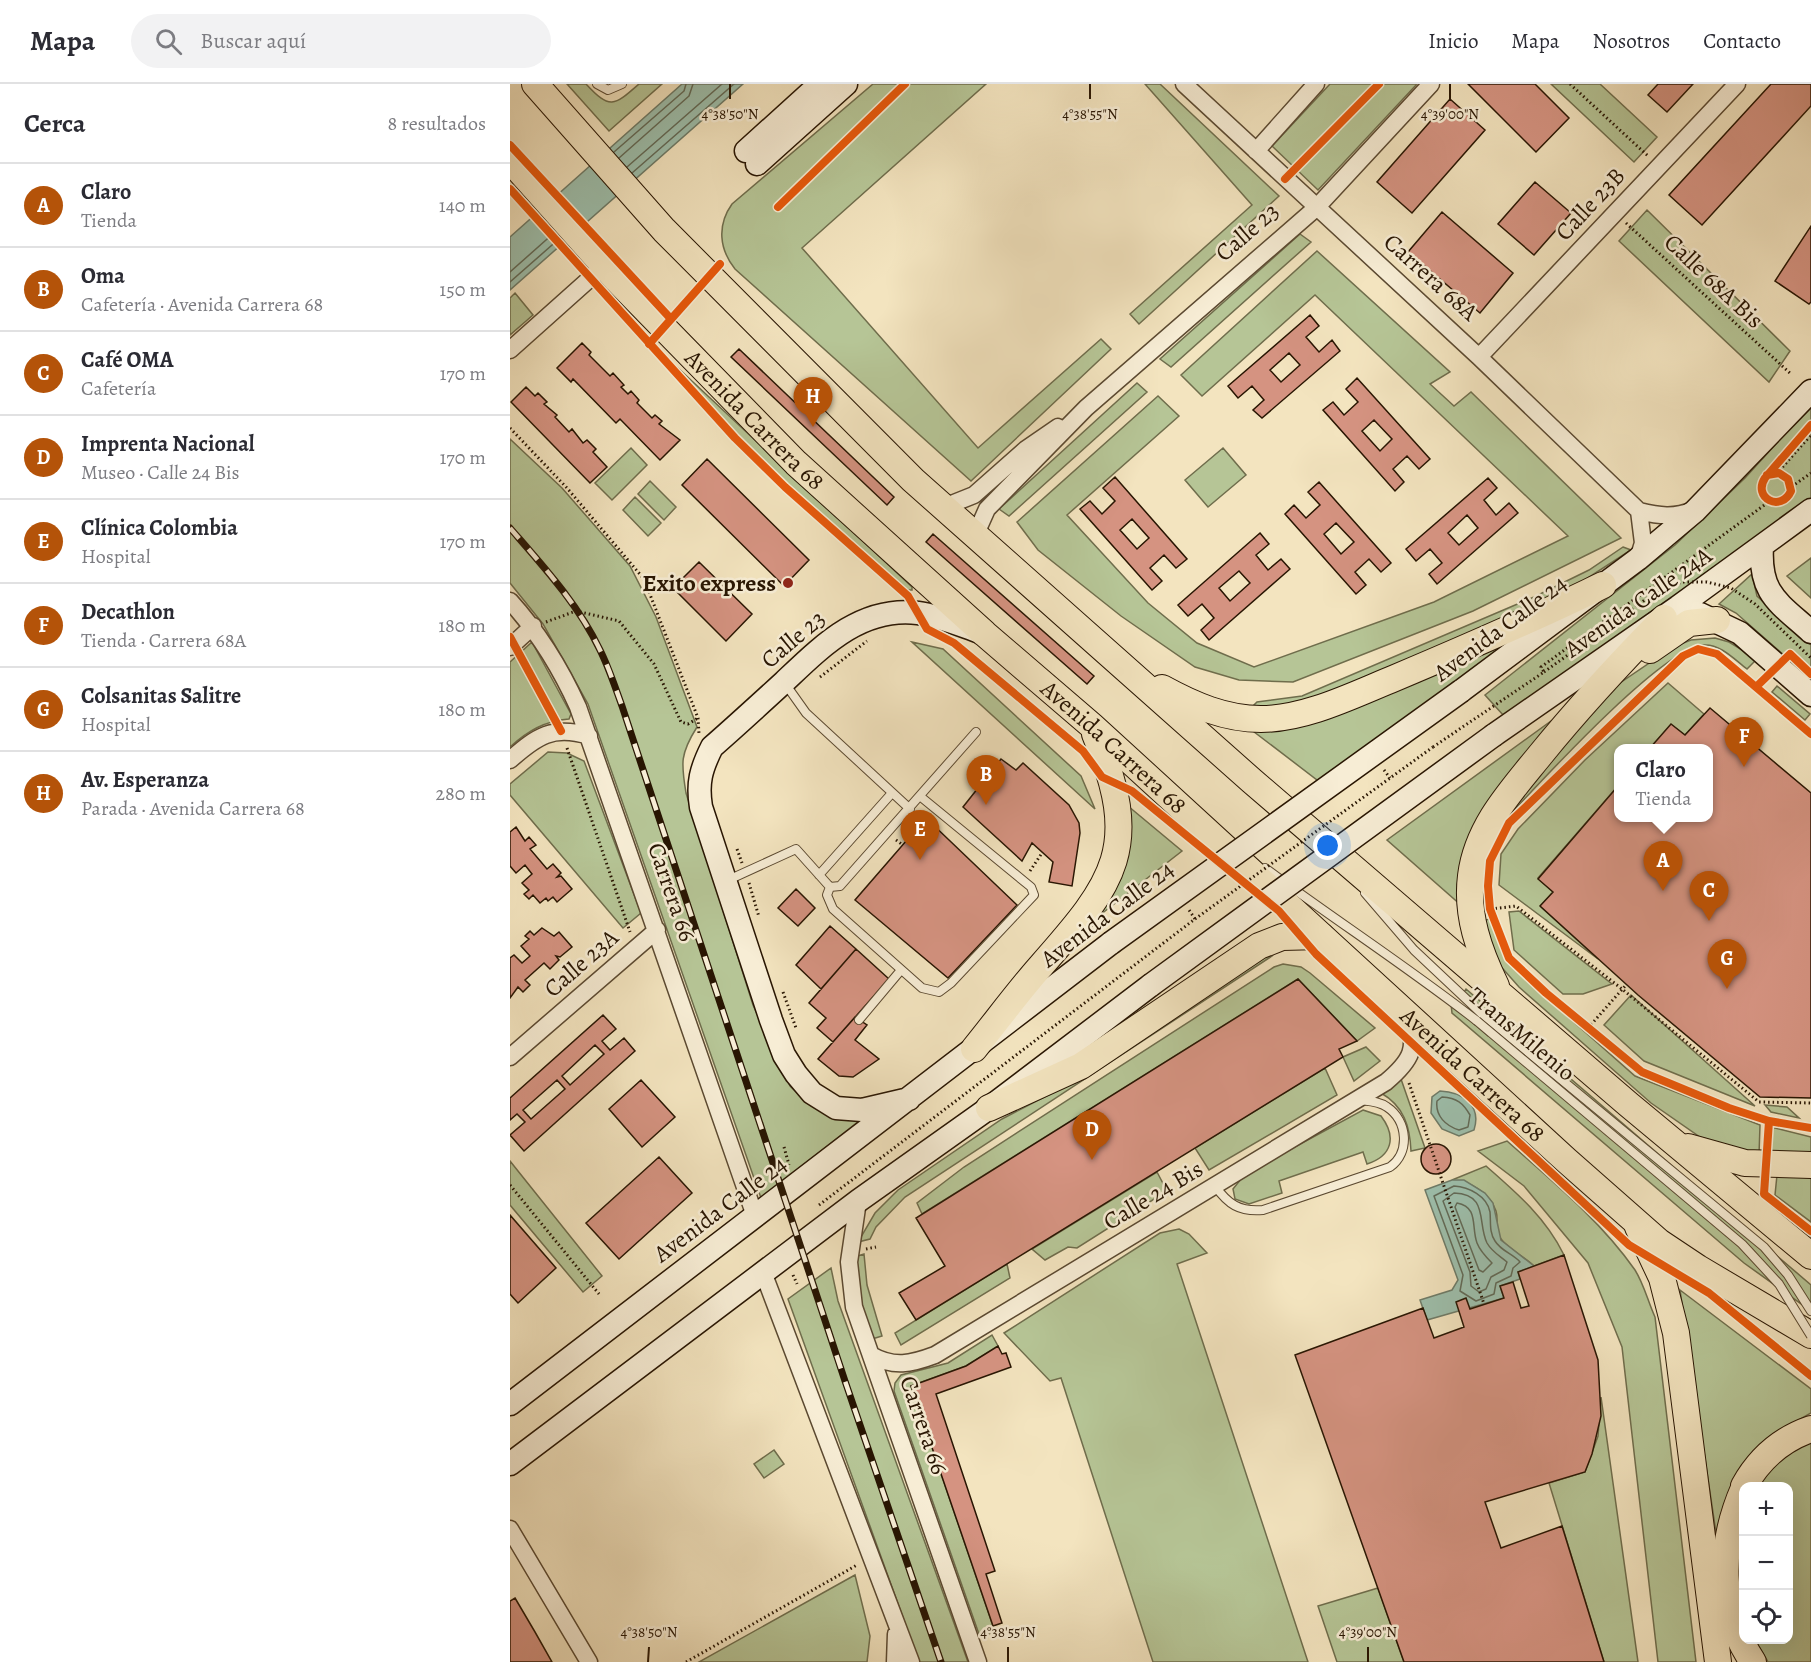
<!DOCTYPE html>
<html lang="es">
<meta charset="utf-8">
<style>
body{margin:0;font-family:Alegreya,serif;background:#f2f2f3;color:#2b2b33}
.controls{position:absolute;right:18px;bottom:18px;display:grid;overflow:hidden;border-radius:12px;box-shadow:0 6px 24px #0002}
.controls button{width:54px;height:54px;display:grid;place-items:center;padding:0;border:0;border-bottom:2px solid #e1e1e2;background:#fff;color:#2b2b33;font:30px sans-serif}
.you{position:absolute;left:818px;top:762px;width:21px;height:21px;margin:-15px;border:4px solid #fff;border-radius:50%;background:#1a73e8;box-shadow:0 0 0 9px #1a73e833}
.badge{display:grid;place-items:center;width:39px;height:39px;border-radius:50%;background:#b45309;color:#fff;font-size:20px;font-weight:700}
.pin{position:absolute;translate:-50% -50px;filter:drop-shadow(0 2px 3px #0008)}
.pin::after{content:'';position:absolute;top:32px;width:21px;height:18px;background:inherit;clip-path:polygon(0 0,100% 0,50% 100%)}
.popup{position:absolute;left:1104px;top:660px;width:99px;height:78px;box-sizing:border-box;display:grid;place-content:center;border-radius:12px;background:#fff;filter:drop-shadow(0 2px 4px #0005);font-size:20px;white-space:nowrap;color:#7c7c81}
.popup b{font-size:22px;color:#2b2b33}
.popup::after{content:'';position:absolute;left:50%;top:100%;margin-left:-12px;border:12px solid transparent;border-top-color:#fff}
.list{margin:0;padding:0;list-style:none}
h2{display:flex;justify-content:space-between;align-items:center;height:78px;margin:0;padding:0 24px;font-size:26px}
h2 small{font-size:20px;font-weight:400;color:#7c7c81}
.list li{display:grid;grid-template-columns:39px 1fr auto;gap:18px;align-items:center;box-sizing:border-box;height:84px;padding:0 24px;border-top:2px solid #e1e1e2}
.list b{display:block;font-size:22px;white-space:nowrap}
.list p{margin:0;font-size:20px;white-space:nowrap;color:#7c7c81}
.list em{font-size:20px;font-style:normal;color:#7c7c81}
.icon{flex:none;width:33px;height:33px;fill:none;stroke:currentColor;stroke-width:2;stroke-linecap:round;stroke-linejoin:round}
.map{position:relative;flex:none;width:1301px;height:1578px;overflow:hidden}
header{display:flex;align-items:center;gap:36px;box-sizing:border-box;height:84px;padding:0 30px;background:#fff;border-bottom:2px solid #e1e1e2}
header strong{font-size:28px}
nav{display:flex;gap:33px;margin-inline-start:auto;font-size:21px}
.search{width:420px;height:54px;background:#f2f2f3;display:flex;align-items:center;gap:15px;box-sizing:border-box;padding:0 21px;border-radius:33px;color:#7c7c81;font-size:22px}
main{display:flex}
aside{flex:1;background:#fff}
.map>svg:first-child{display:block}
</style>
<header>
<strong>Mapa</strong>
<div class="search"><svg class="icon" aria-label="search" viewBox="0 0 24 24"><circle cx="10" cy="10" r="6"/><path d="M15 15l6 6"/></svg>Buscar aquí</div>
<nav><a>Inicio</a><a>Mapa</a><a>Nosotros</a><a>Contacto</a></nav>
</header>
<main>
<aside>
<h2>Cerca<small>8 resultados</small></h2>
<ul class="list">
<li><span class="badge">A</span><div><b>Claro</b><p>Tienda</p></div><em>140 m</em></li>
<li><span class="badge">B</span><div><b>Oma</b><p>Cafetería · Avenida Carrera 68</p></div><em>150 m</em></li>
<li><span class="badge">C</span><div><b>Café OMA</b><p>Cafetería</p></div><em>170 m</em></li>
<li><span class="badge">D</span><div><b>Imprenta Nacional</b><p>Museo · Calle 24 Bis</p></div><em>170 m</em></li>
<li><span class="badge">E</span><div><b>Clínica Colombia</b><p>Hospital</p></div><em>170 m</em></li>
<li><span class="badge">F</span><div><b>Decathlon</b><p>Tienda · Carrera 68A</p></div><em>180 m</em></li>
<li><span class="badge">G</span><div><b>Colsanitas Salitre</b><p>Hospital</p></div><em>180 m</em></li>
<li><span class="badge">H</span><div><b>Av. Esperanza</b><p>Parada · Avenida Carrera 68</p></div><em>280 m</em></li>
</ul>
</aside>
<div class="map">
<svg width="1301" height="1578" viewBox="0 0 1301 1578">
<rect width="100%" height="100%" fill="#f3e4bf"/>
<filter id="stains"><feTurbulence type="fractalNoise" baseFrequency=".00333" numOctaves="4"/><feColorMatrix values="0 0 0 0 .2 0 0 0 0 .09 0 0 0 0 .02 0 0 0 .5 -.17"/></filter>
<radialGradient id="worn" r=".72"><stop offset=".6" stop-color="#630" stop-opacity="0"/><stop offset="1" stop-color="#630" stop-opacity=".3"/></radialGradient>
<path fill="#b6c596" stroke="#6f6d4c" stroke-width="1.5" d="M57,0H76C100,26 104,22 129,0H152L99,47Z
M363,0H476L292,164L468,364L591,255L601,265L461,397L225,185C209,165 207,141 222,120Z
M635,0H650L769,112L629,240L620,230L742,121Z
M820,0H907L808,106L762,62Z
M1041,0H1090L1147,53L1124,78Z
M1137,126L1280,267L1259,298L1109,157Z
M790,150L801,158L661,283L650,275Z
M807,167L940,288L920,300L944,322L961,308L1111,454L963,527L783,598L729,596L685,583L611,532L528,466L507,438L648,312L669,332L557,431L638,519L687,559L744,583L924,518L1058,452L805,211L692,312L671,291Z
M5,209L23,231L0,251V214Z
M152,269L402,503V506H398C321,442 244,374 177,299C170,291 154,278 152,269Z
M627,299L637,308L499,432L489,425Z
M1301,321V414L994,632L975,611L1165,461L1235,394Z
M0,355L52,404L120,482L146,533L187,643C170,670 171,679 176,709L243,921L280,1002L301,1022L321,1033L349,1037L251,1114L78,620L33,540L0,499Z
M121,364L137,381L102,416L85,399Z
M713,364L736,391L698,423L675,396Z
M140,397L166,423L154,436L128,410Z
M125,413L151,439L138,452L113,426Z
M1113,463L1121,466L1036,521L800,617L739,626L747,618L792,612L1024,513L1079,486Z
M1301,474V514L1277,492Z
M1242,490L1247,512L1301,561V595L1226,529L1209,520Z
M1018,547L811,699L739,644Z
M1205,554L1219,558L1247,575L1237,585C1224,575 1210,560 1194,561C1152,563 1026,703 993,738C979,764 973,787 976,817L967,819L976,756L1079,620L1163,563L1181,556Z
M22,558L61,630L59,635C34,637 18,647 0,663V578Z
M402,558L433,565L571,692L585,725Z
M1158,599L1194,630L1175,651L1161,641L1140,664H1108V702L1028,794L1043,808L1031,823L1088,875L989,801L991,770L1008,745L1075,676Z
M1267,602L1300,630L1295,636L1262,608Z
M1063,621L1013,683L952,822L877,756Z
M38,668L57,669L74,677L131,829L113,844L0,711V700Z
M618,722L672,767L590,831L604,808Z
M1009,827L1102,900L1073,910H1053L1004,866L999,828Z
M980,835L994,872L1014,894L1125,992L1250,1041L1249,1071L1190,1053L1141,1019L1009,903L986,877L971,837Z
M750,870L762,872L395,1113L366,1143L360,1155L348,1158L365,1129L388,1106L492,1035L571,994Z
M773,880L791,883L800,889L865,944L847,957L788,895L412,1130L407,1119L454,1083L764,883Z
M956,905L1301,1201V1227L1234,1179L942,929L941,920L978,952L989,939L954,908Z
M1121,911L1245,1022L1134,977L1094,941Z
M856,963L870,977L844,997L833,973Z
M815,984L827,1011L699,1086L685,1064Z
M891,995L915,1064L901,1067C900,1043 894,1022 871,1009Z
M1255,1021L1277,1023L1289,1034L1261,1028Z
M853,1026L871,1032C887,1053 882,1072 857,1080L853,1068L769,1097L772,1109L739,1120L725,1115L723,1105L735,1090Z
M1261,1043L1301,1053V1070L1259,1072Z
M997,1057C1042,1097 1090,1136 1125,1186C1134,1200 1138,1218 1145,1233L1186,1578H1148L1112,1263L1078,1179L1014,1102L968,1067Z
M0,1077L92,1192L73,1208L0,1121Z
M976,1082C1007,1109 1036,1134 1054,1171L1024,1182C1014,1172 999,1166 991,1155C984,1146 989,1136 986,1127C980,1109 960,1097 942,1096Z
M647,1088L657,1107L567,1164L558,1163L535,1176L522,1165Z
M1301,1090V1138L1265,1111L1267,1091Z
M669,1145L679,1150L697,1169L667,1180L798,1578H643L551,1294L540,1297L494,1249L650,1149Z
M354,1170L357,1201L372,1252L362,1255L349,1215L344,1173Z
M497,1180L500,1194L391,1261L385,1249Z
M321,1184L328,1217L458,1578H409L278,1215Z
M1170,1206L1301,1305V1329L1262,1351L1209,1469Z
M482,1251L488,1262L456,1282L401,1302L483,1542L487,1547L470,1553L384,1307L385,1299L391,1291L438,1279Z
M1091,1313L1128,1578H1094L1039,1399L1075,1388L1088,1352Z
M1301,1355V1578H1258L1245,1556H1278V1402H1248C1263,1382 1277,1366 1301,1355Z
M264,1366L274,1380L254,1394L244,1380Z
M345,1491L360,1552L357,1578H189Z
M868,1504L894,1578H827L808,1522Z"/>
<path fill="#9dbfac" stroke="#6e7b68" stroke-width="1.5" d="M172,0H233L0,206V153Z
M930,1007C952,1008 972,1021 964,1046L949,1052L932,1045L921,1029L922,1013Z
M942,1096H954L975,1109L983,1119L991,1156L1024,1182L1008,1188L1010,1195L990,1202L994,1214L917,1236L910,1216L942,1206L948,1196L915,1106Z"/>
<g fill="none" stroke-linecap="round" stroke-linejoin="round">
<path stroke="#626a57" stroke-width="1.5" d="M104,68L174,7L176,0
M109,74L179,12L183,0
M117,83L212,0
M122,89L224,0
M0,188L45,148
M0,198L50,154
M932,1013C947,1014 953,1019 960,1031L958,1043L949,1046C936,1042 925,1032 927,1017Z
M944,1102C959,1103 977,1112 980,1128C981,1138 979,1148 985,1157C991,1167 1003,1170 1010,1178L1003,1184L1001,1192L986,1199L984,1210L966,1217L950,1207L953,1191L924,1112Z
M944,1109C979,1110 967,1139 977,1159C982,1168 990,1172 997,1178L994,1186L981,1193L976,1205L969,1208L961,1202L960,1188L933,1117Z
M947,1119C969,1123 961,1143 967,1159C970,1167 976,1173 982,1179L973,1188L969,1186L945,1123Z"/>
</g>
<path fill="#d59381" stroke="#281502" stroke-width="1.5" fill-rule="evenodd" d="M958,0H1025L1059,34L1026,68Z
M1148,0H1183L1157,28L1138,11Z
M1261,0H1301V22L1192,141L1159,111Z
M940,15L975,46L902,129L867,98Z
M1025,98L1061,129L1024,171L988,140Z
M932,128L1003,189L970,229L898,168Z
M1301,142V218L1299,220L1265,197Z
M800,231L809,242L796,253L809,268L822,256L830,267L752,334L743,326L754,316L742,302L728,314L718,302ZM779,269L790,281L771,298L760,286Z
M72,259L81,268L79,271L100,292L103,289L114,301L111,303L118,310L121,307L129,316L127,319L142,334L145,331L152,337L149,340L170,356L150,376L110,335L106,339L63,295L61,298L47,284Z
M229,265L384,413L377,421L221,273Z
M847,294L920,375L909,385L897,372L883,385L894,398L885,407L813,326L823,318L834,331L848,318L836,305ZM864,336L882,355L870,367L852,347Z
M16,303L25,312L28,309L37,318L34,320L47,331L45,333L59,348L62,345L73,359L77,356L86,365L83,368L97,383L80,399L1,318Z
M197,375L299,476L274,502L172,401Z
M605,393L677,475L666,484L654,471L640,484L652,497L642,506L570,425L580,417L592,430L605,417L593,404ZM622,435L639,454L627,465L610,446Z
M978,394L987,404L974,416L986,431L999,419L1008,429L927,500L919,490L932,479L920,465L906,477L896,465ZM957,431L968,444L949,461L938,449Z
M809,398L881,479L871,488L859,475L845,488L856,501L846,510L775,430L784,421L796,434L810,421L798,408ZM826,439L844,458L831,470L814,450Z
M750,449L759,460L746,471L758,486L771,475L780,485L699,556L691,546L704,534L692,520L678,532L668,521ZM729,487L740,499L720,517L709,504Z
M423,450L584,592L577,600L416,458Z
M189,478L242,530L216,557L163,504Z
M1200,624L1301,709V1014L1250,1013L1128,911L1030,822L1043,808L1028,795L1108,702V734H1198V664H1140L1161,640L1175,651Z
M491,675L506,686L513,679L559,721L569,739L570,749L562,802L539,798L543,778L522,759L512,777L453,723Z
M416,734L507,821L438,894L345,816Z
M6,743L15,757L19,753L26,761L20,765L37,785L43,780L51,789L47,793L51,792L62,805L47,818L43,813L38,817L36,814L30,819L23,811L19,815L14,810L19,806L12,799L22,790L15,781L6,789L0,782V748Z
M286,805L305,824L288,842L268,824Z
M320,842L346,865L311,905L286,881Z
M32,844L44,852L49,848L62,863L50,873L46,872L49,876L40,885L34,879L15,896L20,901L13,908L8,903L0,914V874L4,871L12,879L20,872L11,862L19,855L15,852L20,847L24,851Z
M346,865L379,895L323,958L307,944L316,934L299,919Z
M788,895L847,957L829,965L833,973L406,1236L389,1209L435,1182L406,1134Z
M93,931L106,945L92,957L100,966L114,954L125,967L14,1067L0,1051L15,1038L7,1030L0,1036V1014ZM85,961L94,970L60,1001L52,992ZM47,996L55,1005L21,1035L13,1026Z
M345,933L357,941L345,956L369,975L343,993L329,992L308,975Z
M131,996L165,1033L132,1063L99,1025Z
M911 1075a15 15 0 1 1 30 0a15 15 0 1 1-30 0Z
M149,1073L182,1109L109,1175L76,1139Z
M0,1131L46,1184L8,1219L0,1210Z
M1054,1171L1088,1276L1091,1332L1082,1370L1075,1388L975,1418L991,1464L1052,1442L1094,1578H894L785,1271L913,1224L924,1254L954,1243L946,1218L956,1214L960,1225L994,1214L990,1202L1003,1198L1011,1224L1019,1222L1008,1188Z
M488,1262L492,1270L496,1269L501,1283L426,1310L485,1487L476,1490L492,1539L483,1542L401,1302L456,1282Z
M5,1514L25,1548L42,1578H0V1517Z"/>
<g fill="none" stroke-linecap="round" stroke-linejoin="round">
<g stroke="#5b4931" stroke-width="10">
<path id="lane" d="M87,0L98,6L112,0
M274,598L296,629L400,725
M755,784C825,836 898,883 967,937
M309,791L382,709
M216,797L286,765L320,803L330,802L466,648
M320,803L317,811L323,825L412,904L429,908L441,899L524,811L521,803L411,713
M855,809L904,866L972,930L1254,1163L1278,1191L1301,1227
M349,936L391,886
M705,1102C718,1120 729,1128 753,1126L880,1083C900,1069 898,1037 877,1023C869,1017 859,1017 850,1016"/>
</g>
<g stroke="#5b4931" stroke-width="19">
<path id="street" d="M674,0L969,273L1129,427C1149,432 1165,434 1183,426
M746,67L806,0
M0,266L94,182
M969,273L1227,0
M434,423L464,411L516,365L548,343
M470,455L469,443L477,425L576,324L806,124L921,0
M1128,475L1133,459L1129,427
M0,517C29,549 50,583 68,623L245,1132
M0,563L23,542
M0,676C27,652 43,641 79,652
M0,973L147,846
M348,1117L339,1178L344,1223L468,1578
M253,1188L401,1578
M361,1271C384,1284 401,1280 425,1271L876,998C902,976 908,964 897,932
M0,1445L79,1578
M385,1578L386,1550"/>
</g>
<g stroke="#281502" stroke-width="25">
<path id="secondary" d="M236,67L310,0
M247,80L336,0
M1252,462C1249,510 1268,518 1301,548
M1190,530L1230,549L1301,611
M951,607L1128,475L1185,427L1301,307
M984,651L1168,523L1301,426
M399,1015L352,1026L326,1024L302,1009L286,990L274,971L261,936L191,723C187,699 191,685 202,663C226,642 250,620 274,598C312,562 351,522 408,529C430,532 450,541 470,548
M0,1320L601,859
M0,1380L348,1117L479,1024L641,901"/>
</g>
<g stroke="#281502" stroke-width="28">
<g id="primary">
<path d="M25,0L154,146L403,396L742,697L1118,1020L1301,1172"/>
<path id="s1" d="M0,76L107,196L286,379L475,550L581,641L1056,1076L1149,1158L1188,1184L1301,1251"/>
<path d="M1140,566L1179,539L1207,536"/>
<path d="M652,604C683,621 715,635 751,635C796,635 843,611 885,594C956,564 1024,535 1093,501"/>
<path d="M986,902C969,867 956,831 961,792C967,743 1001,707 1031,670C1070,622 1111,578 1154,534"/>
<path d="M464,965C486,938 507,909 530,883C606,797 632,763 585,650"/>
<path d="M479,1024L571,982L749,862L772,853L811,852"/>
<path d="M1178,1063L1235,1079L1301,1081"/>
<path d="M1128,1143L1152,1194L1166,1249L1208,1578"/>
<path d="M1234,1402C1249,1375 1272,1355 1301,1345"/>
<path d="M1234,1404C1209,1461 1207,1525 1243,1578"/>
</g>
</g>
<path stroke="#281502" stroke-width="3" stroke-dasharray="1.5 3" stroke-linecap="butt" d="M1060,0L1138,72
M1116,139L1281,290
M0,344L57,404L134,495L188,634L189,650
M1269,391L1270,386L1301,351
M1254 403a12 12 0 1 1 24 0a12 12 0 1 1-24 0Z
M1277,403L1284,401L1301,389
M36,538L66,527L109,537L144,580L171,638L178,640L188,634
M310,593L357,557
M923,663L1034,588L1031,583L1260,417
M57,664L120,848
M874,686L880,694
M386,756L393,761
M227,765L232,779
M520,787L532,769
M239,799L249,833
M981,825L1006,822L1112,905L1249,1018L1301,1019
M273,908L286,944
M1078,944L1116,901
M899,999L974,1220
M274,1063L279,1081
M0,1101L89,1210
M309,1121L685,835L679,826L681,825
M356,1165L366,1163
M283,1191L287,1200
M176,1578L347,1481"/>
<use href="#lane" stroke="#f7edd5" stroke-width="8"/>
<use href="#street" stroke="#f7edd5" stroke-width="16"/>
<use href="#secondary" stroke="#f7edd5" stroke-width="22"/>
<use href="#primary" stroke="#f3e4bf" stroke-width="26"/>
<g stroke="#281502" stroke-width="7">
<path id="rail" d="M0,444C33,482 68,520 90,566C99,584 105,603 112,622L335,1297L431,1578"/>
</g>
<use href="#rail" stroke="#f7edd5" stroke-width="4.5" stroke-dasharray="14" stroke-linecap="butt"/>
<g stroke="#5b4931" stroke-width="10" stroke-linecap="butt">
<path id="lane-bridge" d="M967,937L1232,1160L1269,1200L1301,1252"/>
</g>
<g stroke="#281502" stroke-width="25" stroke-linecap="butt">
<path id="secondary-bridge" d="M601,859L951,607
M641,901L984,651"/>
</g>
<path stroke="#281502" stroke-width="3" stroke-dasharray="1.5 3" stroke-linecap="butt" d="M1034,588L1146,508L1172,498H1197L1221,504L1245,520L1301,574
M685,835L923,663"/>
<use href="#lane-bridge" stroke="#f7edd5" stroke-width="8"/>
<use href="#secondary-bridge" stroke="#f7edd5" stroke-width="22"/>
<g stroke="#f7edd5" stroke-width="11">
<path id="cycleway" d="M0,61L161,235
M775,95L869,0
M0,105L225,354L275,403L398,512L417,545L444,559L573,667L592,693L622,707L769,827L806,870L1119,1161L1199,1209L1301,1292
M268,123L395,0
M139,260L210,180
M1257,391L1269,389L1278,395L1281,407C1271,429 1242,414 1255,394L1301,341
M0,553L51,647
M1246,603L1280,570L1301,590
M1301,650L1207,570L1188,565L1173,572L999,739L980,777L978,802L980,825L999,874L1036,909L1132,988L1219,1024L1259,1037L1301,1044
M1259,1037L1254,1110L1301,1147"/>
</g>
<use href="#cycleway" stroke="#e8590c" stroke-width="8"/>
</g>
<path fill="none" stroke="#281502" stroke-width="2" d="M220,15V0M580,15V0M940,15V0M138,1578L139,1563M498,1578V1563M858,1578V1563"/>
<circle fill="#8f2418" stroke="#f7edd5" stroke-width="2" cx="278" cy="499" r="6"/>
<g text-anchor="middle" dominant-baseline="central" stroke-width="5" stroke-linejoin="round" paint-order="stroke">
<g font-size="24" fill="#281502" stroke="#f7edd5">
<text transform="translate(1080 120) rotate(-47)">Calle 23B</text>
<text transform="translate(737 148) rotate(-41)">Calle 23</text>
<text transform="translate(921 193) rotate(42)">Carrera 68A</text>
<text transform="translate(1204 197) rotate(43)">Calle 68A Bis</text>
<text stroke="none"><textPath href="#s1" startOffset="357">Avenida Carrera 68</textPath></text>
<text transform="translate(1128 518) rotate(-35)">Avenida Calle 24A</text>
<text transform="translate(990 544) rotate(-37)">Avenida Calle 24</text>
<text transform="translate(283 555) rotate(-40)">Calle 23</text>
<text stroke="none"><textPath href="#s1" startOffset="843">Avenida Carrera 68</textPath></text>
<text transform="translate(162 808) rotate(71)">Carrera 66</text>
<text transform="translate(597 830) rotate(-37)">Avenida Calle 24</text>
<text transform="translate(71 879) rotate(-41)">Calle 23A</text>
<text transform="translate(1012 950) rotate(40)">TransMilenio</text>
<text stroke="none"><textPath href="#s1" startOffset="1329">Avenida Carrera 68</textPath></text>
<text transform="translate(643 1111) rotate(-31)">Calle 24 Bis</text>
<text transform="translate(210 1125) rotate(-37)">Avenida Calle 24</text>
<text transform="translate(414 1341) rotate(71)">Carrera 66</text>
</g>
<g font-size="24" font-weight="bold" fill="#281502" stroke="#f7edd5" text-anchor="end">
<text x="266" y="499">Exito express</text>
</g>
</g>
<g font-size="15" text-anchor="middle" fill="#281502" stroke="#f7edd5" stroke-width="5" stroke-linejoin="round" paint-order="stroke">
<text x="220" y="35">4°38'50"N</text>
<text x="580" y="35">4°38'55"N</text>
<text x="940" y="35">4°39'00"N</text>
<text x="139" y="1553">4°38'50"N</text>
<text x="498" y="1553">4°38'55"N</text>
<text x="858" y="1553">4°39'00"N</text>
</g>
<rect width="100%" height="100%" filter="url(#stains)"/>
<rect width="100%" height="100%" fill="url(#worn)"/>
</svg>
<div class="controls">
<button>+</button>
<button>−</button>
<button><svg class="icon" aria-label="locate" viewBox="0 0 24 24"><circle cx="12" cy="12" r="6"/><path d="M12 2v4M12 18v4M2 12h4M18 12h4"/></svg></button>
</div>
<div class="you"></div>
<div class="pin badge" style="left:1153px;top:807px">A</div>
<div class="popup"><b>Claro</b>Tienda</div>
<div class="pin badge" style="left:476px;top:721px">B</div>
<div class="pin badge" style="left:1199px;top:837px">C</div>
<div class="pin badge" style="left:582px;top:1076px">D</div>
<div class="pin badge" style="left:410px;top:776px">E</div>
<div class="pin badge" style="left:1234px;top:683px">F</div>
<div class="pin badge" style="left:1217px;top:905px">G</div>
<div class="pin badge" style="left:303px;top:343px">H</div>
</div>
</main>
